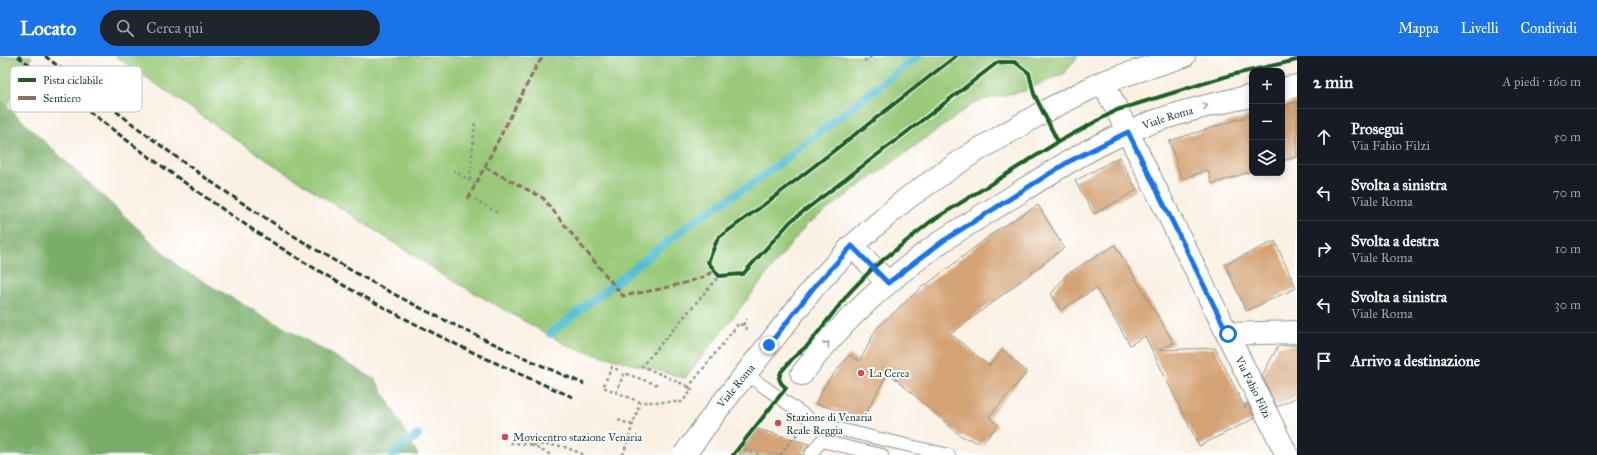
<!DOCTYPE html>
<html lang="it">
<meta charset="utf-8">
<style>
body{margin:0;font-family:"IM FELL Great Primer",serif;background:#20242c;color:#f1f3f6}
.controls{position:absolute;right:12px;top:12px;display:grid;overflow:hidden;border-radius:8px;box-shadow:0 2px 10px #0003}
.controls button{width:36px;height:36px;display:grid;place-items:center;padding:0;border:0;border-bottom:1px solid #363941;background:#171b24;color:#f1f3f6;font:20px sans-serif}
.stop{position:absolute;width:12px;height:12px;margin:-9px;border:3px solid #1a73e8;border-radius:50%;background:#fff}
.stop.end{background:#1a73e8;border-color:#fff;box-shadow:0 1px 4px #0008}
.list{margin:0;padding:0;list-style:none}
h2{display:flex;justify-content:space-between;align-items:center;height:52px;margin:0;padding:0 16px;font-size:17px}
h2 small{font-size:13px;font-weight:400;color:#9ea1a6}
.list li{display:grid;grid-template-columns:26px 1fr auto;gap:12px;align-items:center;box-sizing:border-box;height:56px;padding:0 16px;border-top:1px solid #363941}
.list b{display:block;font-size:15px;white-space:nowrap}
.list p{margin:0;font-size:13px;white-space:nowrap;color:#9ea1a6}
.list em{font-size:13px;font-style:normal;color:#9ea1a6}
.icon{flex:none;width:22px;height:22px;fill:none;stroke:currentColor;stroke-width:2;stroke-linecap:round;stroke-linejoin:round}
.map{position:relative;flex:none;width:1297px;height:399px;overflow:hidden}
header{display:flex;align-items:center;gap:24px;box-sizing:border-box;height:56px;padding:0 20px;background:#1a73e8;color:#fff}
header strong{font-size:19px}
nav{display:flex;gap:22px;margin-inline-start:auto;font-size:14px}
.search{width:280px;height:36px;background:#20242c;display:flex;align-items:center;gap:10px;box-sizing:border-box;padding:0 14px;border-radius:22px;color:#9ea1a6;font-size:15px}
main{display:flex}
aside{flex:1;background:#171b24}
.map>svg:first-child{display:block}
</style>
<header>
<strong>Locato</strong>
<div class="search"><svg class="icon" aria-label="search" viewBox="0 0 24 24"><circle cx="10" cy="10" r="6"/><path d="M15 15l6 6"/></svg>Cerca qui</div>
<nav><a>Mappa</a><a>Livelli</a><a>Condividi</a></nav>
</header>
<main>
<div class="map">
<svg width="1297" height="399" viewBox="0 0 1297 399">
<rect width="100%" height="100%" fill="#fff"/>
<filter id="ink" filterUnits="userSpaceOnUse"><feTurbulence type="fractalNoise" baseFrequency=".025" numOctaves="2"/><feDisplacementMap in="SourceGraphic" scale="8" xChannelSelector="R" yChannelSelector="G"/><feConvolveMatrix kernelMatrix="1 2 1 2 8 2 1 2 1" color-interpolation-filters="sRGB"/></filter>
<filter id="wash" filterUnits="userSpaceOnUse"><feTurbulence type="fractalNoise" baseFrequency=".012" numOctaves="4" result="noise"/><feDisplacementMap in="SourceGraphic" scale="16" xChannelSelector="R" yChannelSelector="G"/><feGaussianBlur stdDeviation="0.9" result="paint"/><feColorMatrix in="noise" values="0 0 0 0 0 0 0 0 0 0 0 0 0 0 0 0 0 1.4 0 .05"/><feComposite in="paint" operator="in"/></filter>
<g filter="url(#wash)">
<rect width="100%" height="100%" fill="#faf0e3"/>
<path fill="#99c979" stroke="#5c8356" d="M0,0H32L0,64Z
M115,0H1078L1065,17L1024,35L977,45L806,169L685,322L570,291L448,222L253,95Z"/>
<path fill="#7aad69" stroke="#4c754e" d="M0,44L181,213L376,324L418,399H0Z"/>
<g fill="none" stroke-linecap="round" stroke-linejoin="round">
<path stroke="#53bdd0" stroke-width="8" d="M550,278L694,165L759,123L918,0
M392,399L418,379"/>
</g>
<g id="blocks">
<path fill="#d4a374" d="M1297,46V101L1282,105V50Z
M1252,59V114H1249L1250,116L1212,128L1208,114L1182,123L1169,85Z
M1119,101L1137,134L1094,158L1075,125Z
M1038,149L1064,192L951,278L989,310L1002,294L1027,316L989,361L998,369L982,388L961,380L888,316L864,361L816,348L824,330L849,299L860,305L876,273L925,228L926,229L997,174Z
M1275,185L1296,232L1246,255L1225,208Z
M1115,189L1174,287L1159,294L1215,292L1245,352L1247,347L1255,362L1199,390L1145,280L1130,289L1096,232L1061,254L1051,238L1067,218Z
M1297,289V341L1277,351L1262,320L1278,290Z
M758,373L809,388L805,394L804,399H738Z"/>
</g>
</g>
<g filter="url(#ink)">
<use href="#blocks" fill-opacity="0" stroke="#8c968c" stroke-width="1"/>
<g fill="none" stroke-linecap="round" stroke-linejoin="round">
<g stroke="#8c968c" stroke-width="14">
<path id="lane" d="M746,318L817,368L949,399
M811,398L821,385L882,399"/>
</g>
<g stroke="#8c968c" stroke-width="24">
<g id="street">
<path id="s1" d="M1103,26L1287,399"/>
<path d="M1282,33L1297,30"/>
<path d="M852,190L888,227"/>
<path d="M1227,278L1297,276"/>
<path id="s2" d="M802,318C840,266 890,222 942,185C964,170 987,157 1009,143C1047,119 1085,94 1127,76C1167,59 1210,48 1252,40"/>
</g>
</g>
<g stroke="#8c968c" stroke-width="24">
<path id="secondary" d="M721,349L815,230L852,190L906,143L971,98L1043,56L1103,26L1184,0"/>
</g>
<path stroke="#8c968c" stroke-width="2.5" stroke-dasharray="3 3" stroke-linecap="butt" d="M864,5L872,0
M453,114L475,128
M470,124L475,64
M469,140L498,157
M743,269L747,263
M618,314L612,311L603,331L640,346H682L692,334L685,329L642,310L719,220
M688,332L739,267L748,274
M616,337L624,317L658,329
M618,364L632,369
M510,387L562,390L585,399
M531,389L551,399
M739,391L760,399
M623,399L640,346
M780,399L797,378"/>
<use href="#lane" stroke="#fff" stroke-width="12"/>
<use href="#street" stroke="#fff" stroke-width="22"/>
<use href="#secondary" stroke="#fff" stroke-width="22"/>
<path stroke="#1f3d34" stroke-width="3" stroke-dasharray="6 3" stroke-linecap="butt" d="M18,0C84,52 151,104 221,152C331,229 452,290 575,342
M45,0C89,34 133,69 179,103C226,137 275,169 325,199C408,249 496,290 584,328"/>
<g stroke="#8c968c" stroke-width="24" stroke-linecap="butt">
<path id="secondary-bridge" d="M684,399L721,349"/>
</g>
<path stroke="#8c968c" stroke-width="2.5" stroke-dasharray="3 3" stroke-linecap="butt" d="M733,399L771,350"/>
<use href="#secondary-bridge" stroke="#fff" stroke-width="22"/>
<path stroke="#8d6e63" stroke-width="3" stroke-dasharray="6 3" stroke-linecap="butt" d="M485,111L543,142L579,187L623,240C648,235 696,228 715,214
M468,143L537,9L544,0"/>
<g stroke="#fff" stroke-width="6">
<path id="cycleway" d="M956,0L773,142L718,182L708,206L719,220L743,218L791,165L998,6H1015L1029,17L1034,38L1058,86
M733,399L786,332L781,327L779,322L781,316L793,302L808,289L849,237L873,212L930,166L1058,86L1117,54L1231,19L1297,4"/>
</g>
<use href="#cycleway" stroke="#1b5e20" stroke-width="4"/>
</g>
<defs><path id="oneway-chevron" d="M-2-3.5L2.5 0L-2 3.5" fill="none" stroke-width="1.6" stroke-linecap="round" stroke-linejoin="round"/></defs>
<g stroke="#8f9e9a">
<use href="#oneway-chevron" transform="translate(1205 50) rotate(-14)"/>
<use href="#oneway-chevron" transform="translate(827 288) rotate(-48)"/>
</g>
</g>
<g fill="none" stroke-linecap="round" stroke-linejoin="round" filter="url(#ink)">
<path stroke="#1a73e8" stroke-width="5" d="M769,289L815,230L852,190L888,227L943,185L1068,106L1128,76L1228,278"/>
</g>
<g fill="#d1495b" stroke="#fff" stroke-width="1.5">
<circle cx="861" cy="317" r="4"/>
<circle cx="778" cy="367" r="4"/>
<circle cx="505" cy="381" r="4"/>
</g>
<g text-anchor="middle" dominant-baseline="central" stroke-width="3.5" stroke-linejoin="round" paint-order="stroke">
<g font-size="11" fill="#1f3d34" stroke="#fff">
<text stroke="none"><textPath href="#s2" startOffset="452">Viale Roma</textPath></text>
<text transform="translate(736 330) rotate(-51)">Viale Roma</text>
<text stroke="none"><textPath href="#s1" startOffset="340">Via Fabio Filzi</textPath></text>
</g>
<g font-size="11" fill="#1f3d34" stroke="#fff" text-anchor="start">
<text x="869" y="317">La Cerea</text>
<text x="786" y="361">Stazione di Venaria<tspan x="786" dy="13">Reale Reggia</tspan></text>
<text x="513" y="381">Movicentro stazione Venaria</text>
</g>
</g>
<rect x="10" y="10" width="132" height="46" rx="6" fill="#fff" stroke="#bcc5c2" stroke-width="1"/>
<rect x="18" y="22" width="18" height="4" fill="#1b5e20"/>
<rect x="18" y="40" width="18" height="4" fill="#8d6e63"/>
<g font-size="11" fill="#1f3d34">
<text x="43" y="28">Pista ciclabile</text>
<text x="43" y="46">Sentiero</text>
</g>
</svg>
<div class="controls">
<button>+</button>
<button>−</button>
<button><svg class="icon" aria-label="layers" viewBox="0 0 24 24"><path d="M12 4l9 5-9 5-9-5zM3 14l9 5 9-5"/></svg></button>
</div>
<div class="stop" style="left:1228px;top:278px"></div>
<div class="stop end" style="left:769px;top:289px"></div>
</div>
<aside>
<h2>2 min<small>A piedi · 160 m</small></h2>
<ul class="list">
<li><svg class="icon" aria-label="ahead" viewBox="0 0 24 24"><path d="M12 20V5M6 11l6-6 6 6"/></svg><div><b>Prosegui</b><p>Via Fabio Filzi</p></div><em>50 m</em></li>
<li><svg class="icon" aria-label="left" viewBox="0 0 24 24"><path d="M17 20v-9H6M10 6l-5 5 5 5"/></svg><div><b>Svolta a sinistra</b><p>Viale Roma</p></div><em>70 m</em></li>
<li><svg class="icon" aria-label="right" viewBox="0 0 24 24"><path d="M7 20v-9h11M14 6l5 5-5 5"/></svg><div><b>Svolta a destra</b><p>Viale Roma</p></div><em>10 m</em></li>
<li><svg class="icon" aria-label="left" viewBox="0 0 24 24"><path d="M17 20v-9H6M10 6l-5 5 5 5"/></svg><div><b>Svolta a sinistra</b><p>Viale Roma</p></div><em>30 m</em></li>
<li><svg class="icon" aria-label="arrive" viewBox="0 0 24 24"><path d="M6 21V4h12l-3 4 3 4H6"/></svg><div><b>Arrivo a destinazione</b></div></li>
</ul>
</aside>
</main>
